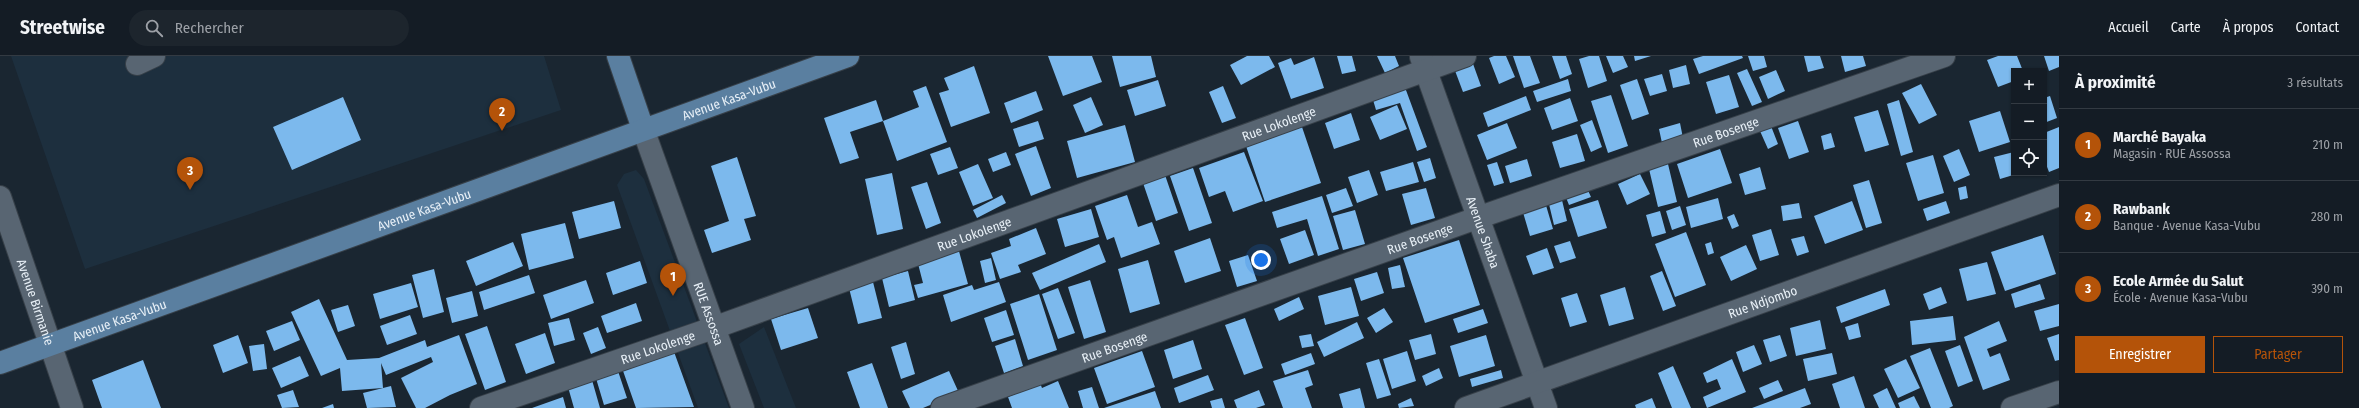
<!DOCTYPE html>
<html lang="fr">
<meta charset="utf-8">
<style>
body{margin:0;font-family:"Fira Sans Condensed",sans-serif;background:#1d252d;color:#f1f3f6}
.controls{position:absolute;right:12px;top:12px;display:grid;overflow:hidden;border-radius:0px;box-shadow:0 1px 3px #0004}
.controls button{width:36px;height:36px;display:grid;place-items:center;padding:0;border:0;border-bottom:1px solid #333a42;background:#141c25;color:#f1f3f6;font:20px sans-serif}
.you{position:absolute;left:1261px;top:204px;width:14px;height:14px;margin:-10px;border:3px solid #fff;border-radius:50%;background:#1a73e8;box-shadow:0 0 0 6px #1a73e833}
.badge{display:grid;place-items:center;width:26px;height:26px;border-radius:50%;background:#b45309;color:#fff;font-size:13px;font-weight:700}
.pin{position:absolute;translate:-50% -33px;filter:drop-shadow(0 1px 2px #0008)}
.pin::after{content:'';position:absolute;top:21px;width:14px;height:12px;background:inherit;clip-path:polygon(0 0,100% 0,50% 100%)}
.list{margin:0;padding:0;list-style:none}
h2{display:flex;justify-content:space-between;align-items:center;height:52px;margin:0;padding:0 16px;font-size:17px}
h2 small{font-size:13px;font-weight:400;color:#9da1a7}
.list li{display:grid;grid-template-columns:26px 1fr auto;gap:12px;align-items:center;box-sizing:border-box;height:72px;padding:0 16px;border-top:1px solid #333a42}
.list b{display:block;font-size:15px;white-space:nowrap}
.list p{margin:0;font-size:13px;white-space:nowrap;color:#9da1a7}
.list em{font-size:13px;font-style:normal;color:#9da1a7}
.actions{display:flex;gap:8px;padding:12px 16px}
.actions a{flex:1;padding:9px 0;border:1px solid #b45309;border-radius:0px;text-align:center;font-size:14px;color:#b45309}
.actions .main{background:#b45309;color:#fff}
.icon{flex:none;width:22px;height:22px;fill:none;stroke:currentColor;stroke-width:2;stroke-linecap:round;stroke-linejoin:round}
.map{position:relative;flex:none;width:2059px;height:352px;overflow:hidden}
header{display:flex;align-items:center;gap:24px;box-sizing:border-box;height:56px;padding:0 20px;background:#141c25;border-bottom:1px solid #333a42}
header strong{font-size:19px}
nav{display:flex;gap:22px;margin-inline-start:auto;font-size:14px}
.search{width:280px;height:36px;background:#1d252d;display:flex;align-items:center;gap:10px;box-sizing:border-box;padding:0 14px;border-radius:22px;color:#9da1a7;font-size:15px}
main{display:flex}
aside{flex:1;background:#141c25}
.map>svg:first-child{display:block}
</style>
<header>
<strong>Streetwise</strong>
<div class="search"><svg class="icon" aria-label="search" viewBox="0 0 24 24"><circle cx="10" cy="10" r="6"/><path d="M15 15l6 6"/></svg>Rechercher</div>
<nav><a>Accueil</a><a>Carte</a><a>À propos</a><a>Contact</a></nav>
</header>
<main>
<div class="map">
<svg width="2059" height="352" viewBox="0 0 2059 352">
<rect width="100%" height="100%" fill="#1a2631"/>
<path fill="#1d2f3e" d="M11,0H544L561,54L85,213Z
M636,114L644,123L729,352H698L617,129L624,118Z
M764,271L796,352H764L739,288Z"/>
<path fill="#7cb9ed" d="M1048,0H1092L1102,26L1063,40Z
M1112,0H1151L1156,21L1120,31Z
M1247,0H1269L1275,11L1241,29L1230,9Z
M1337,0H1352L1356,15L1342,18Z
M1377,0H1395L1399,10L1385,17Z
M1494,0H1506L1515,21L1499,28L1489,2Z
M1513,0H1530L1540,27L1524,32Z
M1552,0H1566L1572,18L1560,23Z
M1589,0H1599L1607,25L1588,32L1579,3Z
M1606,0H1623L1628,11L1613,17Z
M1634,0H1651L1635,5Z
M1703,0H1742L1743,2L1699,18L1693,3Z
M1748,0H1764L1767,11L1753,15Z
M1804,0H1820L1824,12L1808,16Z
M1841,0H1863L1866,10L1845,16Z
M1998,0H2017L2023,15H2014V25L1998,31L1987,4Z
M2044,0H2059V11L2049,15Z
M1314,1L1324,32L1291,43L1278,7L1291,2L1294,9Z
M1472,5L1481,30L1463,36L1454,12Z
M1686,9L1690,28L1673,32L1669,14Z
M974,10L990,57L951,71L939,37L949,34L944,22Z
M1747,13L1762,46L1752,50L1737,17Z
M1776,14L1785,35L1768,43L1759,21Z
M1662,18L1667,35L1650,40L1644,23Z
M1729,19L1739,51L1716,58L1706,26Z
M1568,23L1571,35L1537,46L1533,35Z
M1637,23L1649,58L1632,64L1620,29Z
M1158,24L1166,50L1135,60L1127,34Z
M1403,26L1427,91L1417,95L1400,47L1376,54L1371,37Z
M1921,28L1937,59L1919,68L1902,37Z
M926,30L947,86L897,105L883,65L919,51L913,35Z
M1223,30L1236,62L1222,67L1209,36Z
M1036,35L1043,54L1011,67L1004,47Z
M1611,39L1628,90L1608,97L1591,45Z
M1526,40L1531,54L1488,71L1483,57Z
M2050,40L2057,62L2044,67V42Z
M343,41L361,84L292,114L273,71Z
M1091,41L1103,69L1085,77L1073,49Z
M1570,42L1578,65L1552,74L1544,52Z
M876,44L883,65L850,76L859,102L840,108L824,62Z
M1899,44L1913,96L1901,100L1887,48Z
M1397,49L1407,73L1380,84L1370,61Z
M1878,54L1889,89L1865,96L1854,61Z
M2000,55L2010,86L1979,96L1969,65Z
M1351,57L1360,84L1334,93L1325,67Z
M1592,64L1602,91L1591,96L1580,69Z
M1038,65L1044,83L1019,91L1013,73Z
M1798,65L1809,96L1789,103L1778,72Z
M1507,67L1517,92L1487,104L1477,79Z
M1680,67L1683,82L1662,87L1659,73Z
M1125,69L1135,106L1077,122L1067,85Z
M1771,70L1778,88L1768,93L1760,75Z
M1302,71L1321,127L1265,146L1246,90Z
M2059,71V112L2049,116L2044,103V77Z
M1831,77L1835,91L1824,94L1821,80Z
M1577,78L1585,105L1560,112L1552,86Z
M1036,90L1051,132L1031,140L1015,98Z
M950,91L958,112L938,119L930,98Z
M1720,93L1732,127L1688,142L1677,108Z
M1959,93L1970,119L1954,126L1943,100Z
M1006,96L1011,109L993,116L988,103Z
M1244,96L1263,145L1233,156L1225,135L1209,141L1199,112Z
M2014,96V117H2020L2000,123L1994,101Z
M1933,99L1944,137L1918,145L1906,107Z
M737,101L756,160L744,163L751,184L712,197L704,174L729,165L711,110Z
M1430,102L1436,122L1424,126L1417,106Z
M1527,103L1532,120L1510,127L1505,110Z
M1413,106L1419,126L1386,135L1380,116Z
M1497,106L1504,127L1494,130L1487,109Z
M978,108L993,142L973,150L959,116Z
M1668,108L1677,146L1658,151L1649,113Z
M1760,111L1766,133L1745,139L1739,118Z
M1193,112L1212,167L1189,175L1170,120Z
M1369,114L1378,139L1357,147L1348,121Z
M892,117L903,173L877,179L865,123Z
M1640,118L1650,138L1627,149L1618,128Z
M1165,119L1178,157L1156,165L1143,127Z
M1869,124L1882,167L1866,172L1853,129Z
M927,126L941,167L926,173L911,131Z
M1586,130L1591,141L1569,149L1565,139Z
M1966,130L1968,142L1960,144L1958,132Z
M1346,132L1353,150L1332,157L1326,139Z
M1426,132L1435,162L1411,169L1402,138Z
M1002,139L1006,147L977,162L973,154Z
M1127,139L1138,171L1152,166L1160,188L1121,202L1114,181L1107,184L1095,150Z
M1322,140L1339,193L1318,200L1307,163L1277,172L1272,156Z
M1561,140L1567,165L1554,169L1548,144Z
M1718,142L1723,163L1691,172L1686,151Z
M1598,144L1607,172L1578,181L1569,153Z
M614,145L621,172L579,183L572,156Z
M1852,145L1863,174L1825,188L1814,160Z
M1946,145L1950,157L1927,165L1923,153Z
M1545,146L1553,173L1530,180L1522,153Z
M1799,147L1802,162L1783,165L1781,150Z
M1680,150L1686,169L1672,174L1666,155Z
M1091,153L1099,181L1065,191L1057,163Z
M1355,154L1365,188L1343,194L1333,160Z
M1660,155L1666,177L1652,181L1646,159Z
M1734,158L1739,170L1732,173L1727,161Z
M565,167L574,202L529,214L521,178Z
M1036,172L1046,198L1018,209L1021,216L1000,223L991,197L1011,190L1009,183Z
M1771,173L1779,199L1760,205L1752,179Z
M1305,174L1314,199L1289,208L1280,183Z
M1686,176L1706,229L1675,241L1655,188Z
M2043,179L2056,218L2005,235L1991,196Z
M1804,180L1809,196L1797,200L1791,183Z
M1210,182L1221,215L1185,227L1174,195Z
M1459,184L1480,249L1425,267L1403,202Z
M1570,185L1576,202L1560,207L1554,190Z
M513,186L523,210L476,230L466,205Z
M1711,186L1714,197L1708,199L1705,188Z
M957,188L968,228L918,242L914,229L923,227L916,200Z
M1099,188L1106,206L1040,234L1032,217Z
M1746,189L1757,213L1731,225L1720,201Z
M1547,192L1554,212L1533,219L1526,200Z
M1248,199L1257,225L1237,231L1229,205Z
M991,202L996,224L985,227L980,205Z
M1148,204L1160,248L1130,257L1118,213Z
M640,205L647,227L613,239L606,217Z
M1987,206L1996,238L1967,245L1959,213Z
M1400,209L1405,231L1392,233L1388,212Z
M434,213L444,256L423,262L412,219Z
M908,215L915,244L889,251L882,222Z
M1662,215L1676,250L1663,255L1650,220Z
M1377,216L1384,237L1361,245L1354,223Z
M529,219L535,237L484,254L479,236Z
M586,224L594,247L551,263L543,239Z
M1090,224L1106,276L1084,283L1068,231Z
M873,226L882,262L858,268L849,232Z
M999,226L1006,246L951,266L943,239L972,229L974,234Z
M411,227L418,251L380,263L373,238Z
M2040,228L2045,243L2015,252L2011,238Z
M1351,231L1359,260L1325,269L1318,240Z
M1625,231L1634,263L1609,270L1600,239Z
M1941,231L1947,247L1929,254L1923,238Z
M1058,232L1075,277L1058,283L1042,238Z
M1885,233L1890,249L1841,267L1836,251Z
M472,235L478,260L452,267L446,242Z
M1577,237L1587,266L1570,271L1561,242Z
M1039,238L1057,294L1028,304L1010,248Z
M1299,241L1304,253L1279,265L1274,253Z
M319,243L347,304L379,302L425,284L427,291L459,279L477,328L450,339L425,352H416L401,322L433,306L431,301L386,319L381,307L383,332L391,330L396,351L367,352L363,337L383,332L342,335L340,312L321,320L291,256Z
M636,247L642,265L607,277L601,260Z
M2059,248V270L2040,275L2034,255Z
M348,249L355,270L338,276L331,254Z
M808,252L818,282L781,294L771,263Z
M1384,252L1393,266L1376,277L1367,262Z
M1483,253L1488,267L1458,277L1453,263Z
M1006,254L1014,279L992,286L984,262Z
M410,259L417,278L387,289L380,270Z
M1953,260L1956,284L1912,289L1910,265Z
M569,262L575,284L554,290L548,267Z
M1245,262L1263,312L1244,319L1225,269Z
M1820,264L1826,293L1796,300L1790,272Z
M292,265L300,284L274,295L266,275Z
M1999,265L2007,285L1987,293L1990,301L2000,297L2010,324L1983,334L1964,281Z
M1357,266L1364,282L1324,301L1317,286Z
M1858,267L1861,281L1849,284L1845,271Z
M487,270L506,326L485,334L465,278Z
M598,271L606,292L591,298L583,277Z
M545,277L555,307L526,318L515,288Z
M1311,278L1314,290L1302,292L1299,280Z
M1431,278L1436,298L1415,304L1409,284Z
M2059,278V304L2055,305L2047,282Z
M238,279L248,307L223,317L213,289Z
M1486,279L1495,310L1459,321L1450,290Z
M1780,279L1787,300L1770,306L1763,284Z
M1015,283L1023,310L1004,317L995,290Z
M1193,284L1202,313L1173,323L1164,294Z
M906,286L915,318L901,323L891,291Z
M264,288L267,313L253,315L249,290Z
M1754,289L1762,308L1743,316L1736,296Z
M1960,289L1973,325L1958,331L1945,295Z
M1930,292L1953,350L1949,352H1931L1910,300Z
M673,293L694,351L636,352L622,312Z
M1142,295L1155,331L1107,348L1094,312Z
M1407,295L1416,325L1392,333L1383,303Z
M1311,297L1315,308L1285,319L1281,308Z
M1832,297L1837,318L1808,325L1803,303Z
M300,300L309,320L281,332L272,312Z
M1379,303L1391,339L1377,343L1366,307Z
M1732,303L1746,336L1707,352L1703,341L1721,333L1717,323L1707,327L1703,317Z
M1906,303L1920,332L1898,342L1884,313Z
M143,304L161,352H102L92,324Z
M872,307L888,352H860L847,316Z
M1673,310L1691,352H1672L1658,317Z
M617,312L627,342L604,349L595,319Z
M1439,312L1443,322L1426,330L1422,320Z
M1308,314L1313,329L1305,332L1312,352H1283L1273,325Z
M1501,314L1503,322L1472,331L1470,323Z
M949,315L959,337L923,352H910L902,335Z
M1208,319L1214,334L1179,347L1174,332Z
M1854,320L1865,352H1840L1832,328Z
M592,324L600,352H574L568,331Z
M1778,324L1783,335L1764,343L1759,332Z
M1058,325L1069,352H1012L1008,341L1040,327L1042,332Z
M1092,331L1099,352H1083L1078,335Z
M1360,332L1365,352H1343L1339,338Z
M1805,332L1811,348L1800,352H1752Z
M1887,332L1896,352H1879L1873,339Z
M293,334L299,351L282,352L277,339Z
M1259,334L1265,349L1256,352H1237L1234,344Z
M1155,335L1161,352H1104Z
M1914,340L1920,352H1900L1898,347Z
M563,341L566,352H532Z
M1222,342L1225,352H1212L1210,345Z
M1411,342L1414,350L1399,352L1398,348Z
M1652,342L1656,352H1636L1635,349Z
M333,348L334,352H322Z"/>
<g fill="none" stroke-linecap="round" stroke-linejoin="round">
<g stroke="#374049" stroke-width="24">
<g id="minor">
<path id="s1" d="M1421,1L1546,352"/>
<path d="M137,8L154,0"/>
<path id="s2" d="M643,73L743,352"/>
<path id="s3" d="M0,141L72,352"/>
<path id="s4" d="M481,352L716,271L1465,0"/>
<path id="s5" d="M942,352L1477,162L1944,0"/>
<path id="s6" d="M1466,352L2059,139"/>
<path d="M2012,352L2059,336"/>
</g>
</g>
<g stroke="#374049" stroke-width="24">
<g id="major">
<path d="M618,0L643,73"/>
<path id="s7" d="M0,307L848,0"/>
</g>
</g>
<use href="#minor" stroke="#586572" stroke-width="22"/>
<use href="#major" stroke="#5a7fa0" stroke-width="22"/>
</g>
<g text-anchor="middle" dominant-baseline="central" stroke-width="4" stroke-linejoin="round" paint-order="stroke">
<g font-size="13" fill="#e8f0f7" stroke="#090f13">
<text stroke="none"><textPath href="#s7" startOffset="775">Avenue Kasa-Vubu</textPath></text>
<text stroke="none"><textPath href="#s4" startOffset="847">Rue Lokolenge</textPath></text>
<text stroke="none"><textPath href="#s5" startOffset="831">Rue Bosenge</textPath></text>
<text stroke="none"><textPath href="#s7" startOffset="451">Avenue Kasa-Vubu</textPath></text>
<text stroke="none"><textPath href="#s1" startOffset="186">Avenue Shaba</textPath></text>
<text stroke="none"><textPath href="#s4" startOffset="523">Rue Lokolenge</textPath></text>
<text stroke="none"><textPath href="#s5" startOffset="507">Rue Bosenge</textPath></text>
<text stroke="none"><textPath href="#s3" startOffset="111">Avenue Birmanie</textPath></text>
<text stroke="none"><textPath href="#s6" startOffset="315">Rue Ndjombo</textPath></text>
<text stroke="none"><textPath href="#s2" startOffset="196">RUE Assossa</textPath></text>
<text stroke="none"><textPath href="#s7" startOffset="127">Avenue Kasa-Vubu</textPath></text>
<text stroke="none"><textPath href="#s4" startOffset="187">Rue Lokolenge</textPath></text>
<text stroke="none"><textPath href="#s5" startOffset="183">Rue Bosenge</textPath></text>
</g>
</g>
</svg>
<div class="controls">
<button>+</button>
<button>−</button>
<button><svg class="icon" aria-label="locate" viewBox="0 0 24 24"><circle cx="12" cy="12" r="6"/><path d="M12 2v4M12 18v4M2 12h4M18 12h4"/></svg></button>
</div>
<div class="you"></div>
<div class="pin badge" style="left:673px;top:240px">1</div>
<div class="pin badge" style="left:502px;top:75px">2</div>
<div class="pin badge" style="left:190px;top:134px">3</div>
</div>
<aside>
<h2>À proximité<small>3 résultats</small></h2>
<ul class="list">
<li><span class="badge">1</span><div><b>Marché Bayaka</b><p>Magasin · RUE Assossa</p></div><em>210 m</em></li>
<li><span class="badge">2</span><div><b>Rawbank</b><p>Banque · Avenue Kasa-Vubu</p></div><em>280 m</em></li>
<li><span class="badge">3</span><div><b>Ecole Armée du Salut</b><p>École · Avenue Kasa-Vubu</p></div><em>390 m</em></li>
</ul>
<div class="actions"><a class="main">Enregistrer</a><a>Partager</a></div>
</aside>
</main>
